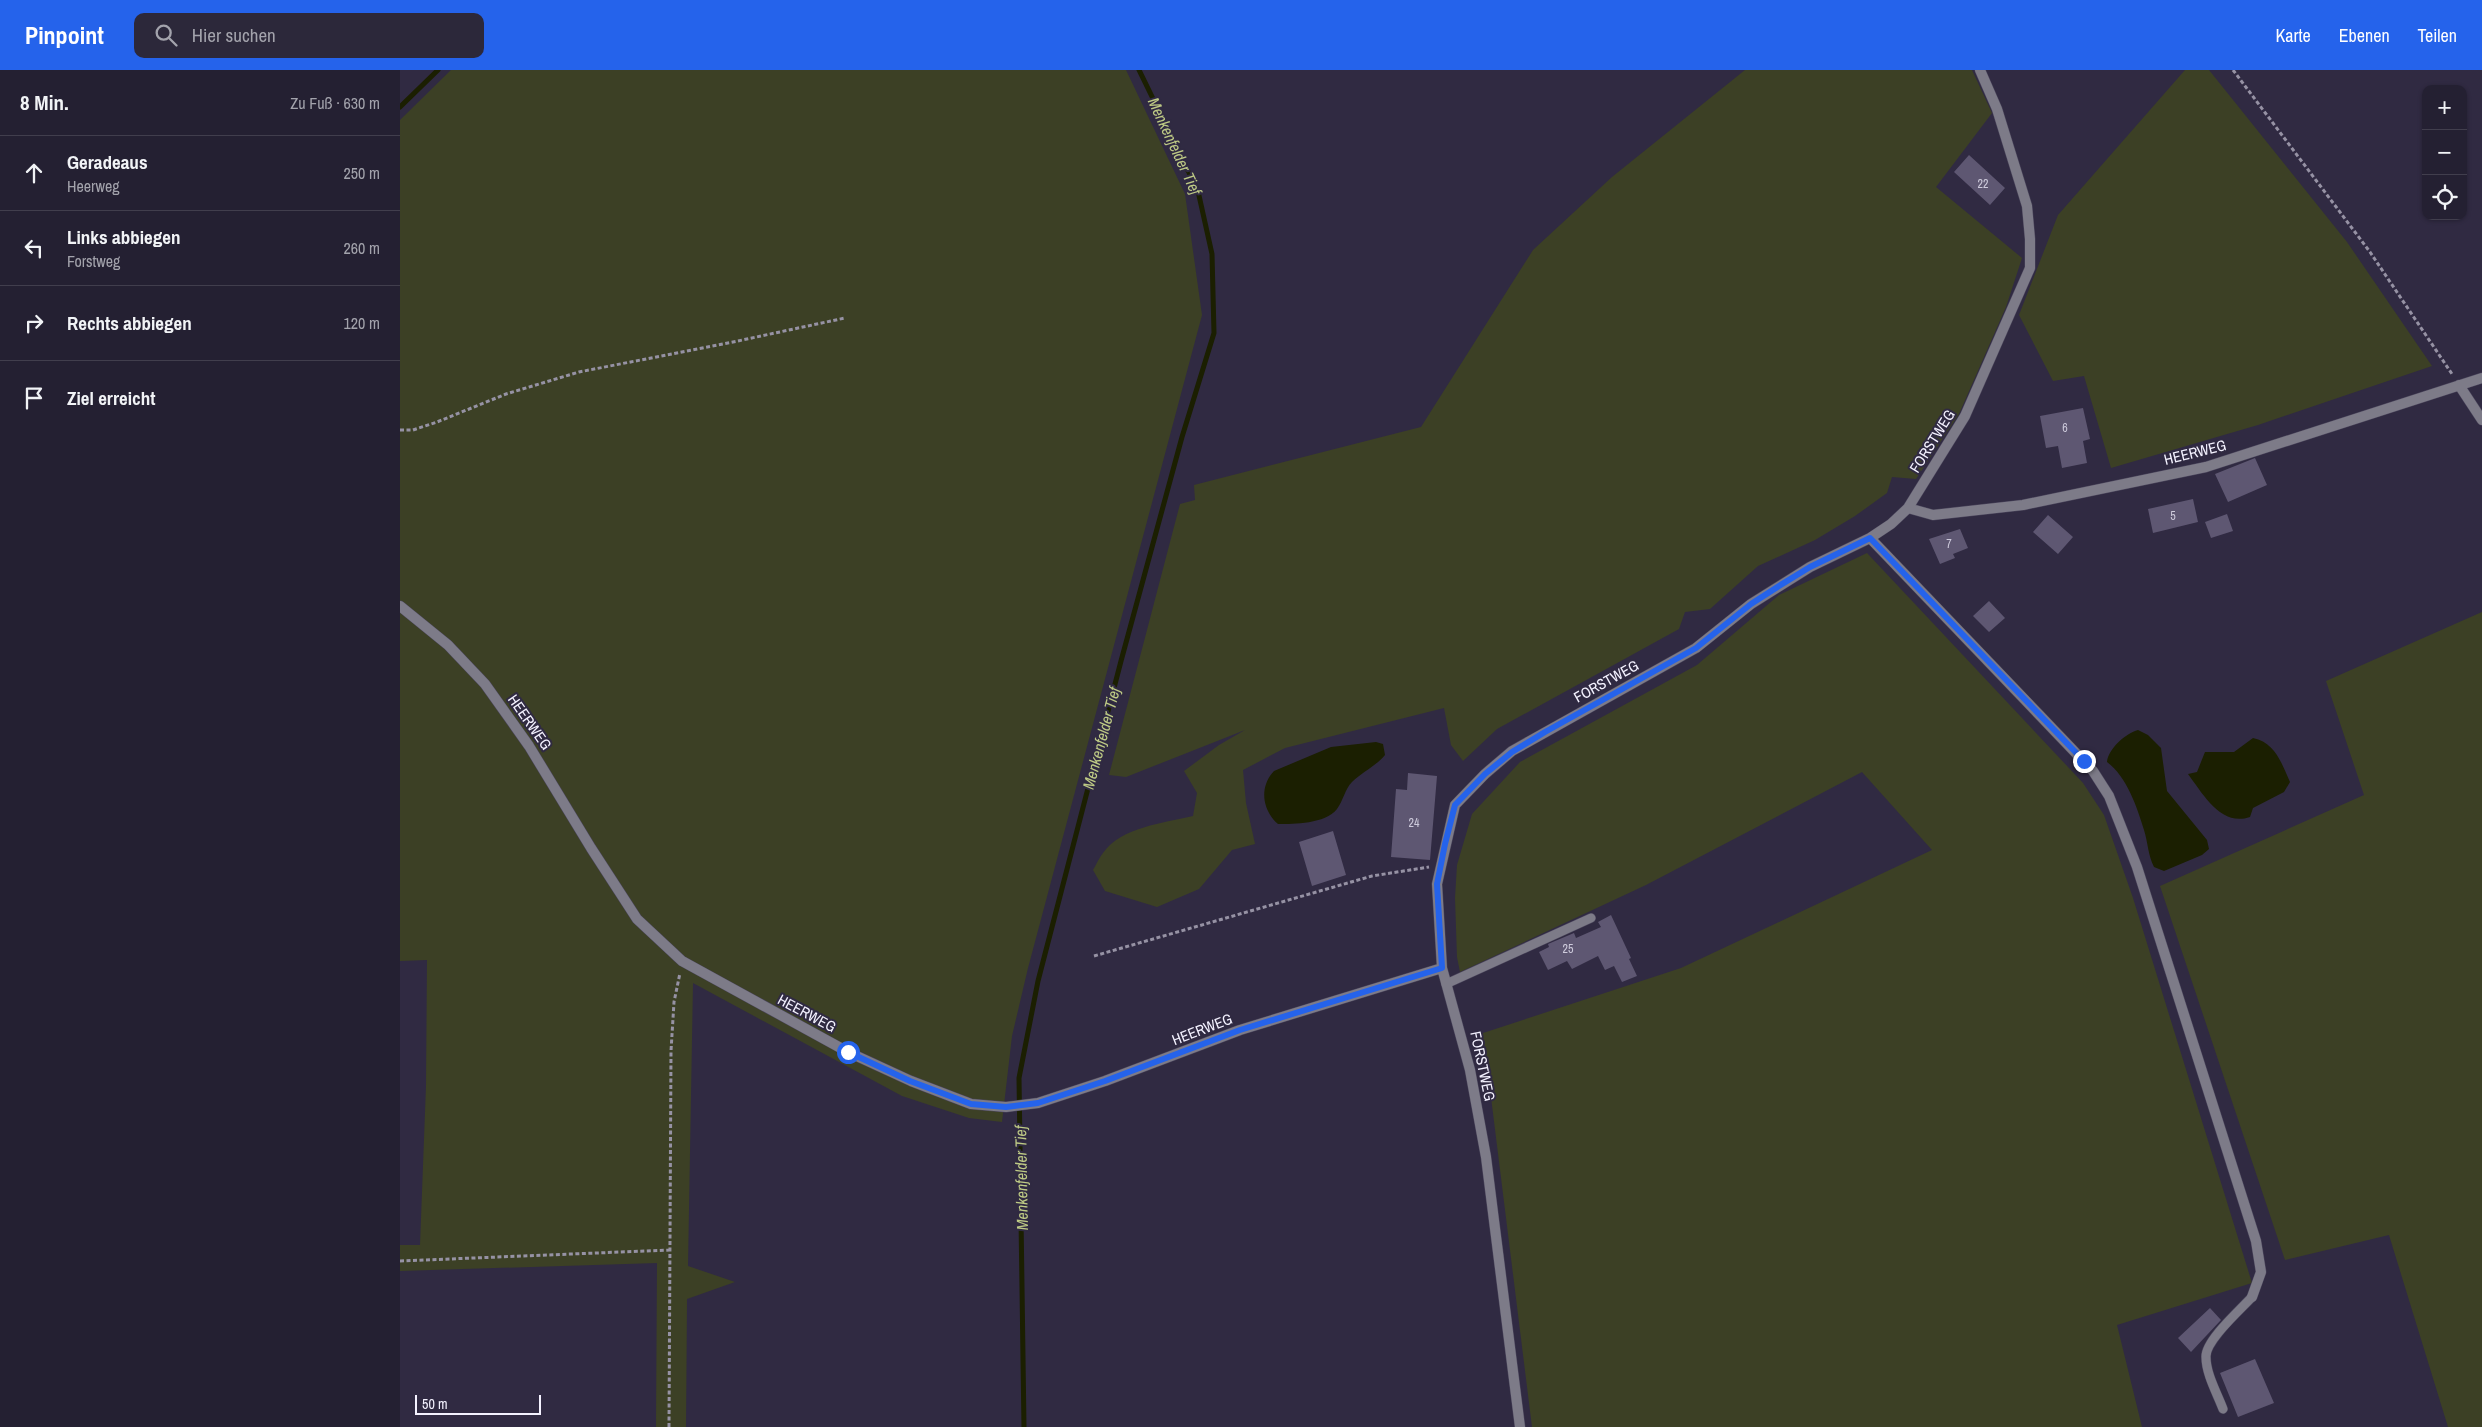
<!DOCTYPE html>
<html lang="de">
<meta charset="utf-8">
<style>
body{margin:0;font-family:"Archivo Narrow",sans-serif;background:#2c283a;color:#f1f3f6}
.controls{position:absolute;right:15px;top:15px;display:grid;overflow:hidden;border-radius:10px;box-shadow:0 1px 4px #0004}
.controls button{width:45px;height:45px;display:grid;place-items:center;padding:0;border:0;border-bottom:1px solid #413e4d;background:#242032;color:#f1f3f6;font:25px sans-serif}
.scale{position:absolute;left:15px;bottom:12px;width:126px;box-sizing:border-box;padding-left:5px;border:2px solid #f4f2ff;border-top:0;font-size:14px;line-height:18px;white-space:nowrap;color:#f4f2ff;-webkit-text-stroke:4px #302a42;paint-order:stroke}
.stop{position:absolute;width:15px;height:15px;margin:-11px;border:4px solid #2563eb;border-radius:50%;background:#fff}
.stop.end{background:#2563eb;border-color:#fff;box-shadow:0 1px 5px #0008}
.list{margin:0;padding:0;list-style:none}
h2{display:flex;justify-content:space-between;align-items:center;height:65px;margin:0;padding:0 20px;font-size:21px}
h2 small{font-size:16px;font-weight:400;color:#a3a3ac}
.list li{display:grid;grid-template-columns:32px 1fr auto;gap:15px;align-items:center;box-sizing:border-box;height:75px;padding:0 20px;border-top:1px solid #413e4d}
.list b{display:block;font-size:19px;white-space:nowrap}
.list p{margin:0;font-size:16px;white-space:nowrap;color:#a3a3ac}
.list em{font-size:16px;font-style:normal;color:#a3a3ac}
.icon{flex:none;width:28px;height:28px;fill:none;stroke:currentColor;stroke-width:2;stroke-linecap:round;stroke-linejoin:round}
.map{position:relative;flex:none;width:2082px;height:1357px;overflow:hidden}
header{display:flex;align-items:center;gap:30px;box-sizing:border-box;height:70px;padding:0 25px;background:#2563eb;color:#fff}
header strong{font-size:24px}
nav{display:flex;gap:28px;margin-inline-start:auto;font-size:18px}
.search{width:350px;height:45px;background:#2c283a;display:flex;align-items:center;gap:12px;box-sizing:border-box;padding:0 18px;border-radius:10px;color:#a3a3ac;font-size:19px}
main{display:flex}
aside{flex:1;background:#242032}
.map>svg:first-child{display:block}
</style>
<header>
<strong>Pinpoint</strong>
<div class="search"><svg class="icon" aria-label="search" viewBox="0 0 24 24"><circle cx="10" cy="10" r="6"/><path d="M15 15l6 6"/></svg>Hier suchen</div>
<nav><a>Karte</a><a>Ebenen</a><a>Teilen</a></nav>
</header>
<main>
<aside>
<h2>8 Min.<small>Zu Fuß · 630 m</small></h2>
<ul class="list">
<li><svg class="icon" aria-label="ahead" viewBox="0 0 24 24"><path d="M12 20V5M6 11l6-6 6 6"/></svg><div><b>Geradeaus</b><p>Heerweg</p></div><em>250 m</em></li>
<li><svg class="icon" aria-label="left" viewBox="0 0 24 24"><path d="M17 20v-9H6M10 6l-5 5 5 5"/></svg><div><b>Links abbiegen</b><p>Forstweg</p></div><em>260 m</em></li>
<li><svg class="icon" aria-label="right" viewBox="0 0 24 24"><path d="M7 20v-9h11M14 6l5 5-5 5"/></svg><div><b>Rechts abbiegen</b></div><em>120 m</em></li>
<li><svg class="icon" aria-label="arrive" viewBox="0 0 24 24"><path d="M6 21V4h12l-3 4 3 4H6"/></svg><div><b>Ziel erreicht</b></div></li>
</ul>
</aside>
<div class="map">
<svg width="2082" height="1357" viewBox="0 0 2082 1357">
<rect width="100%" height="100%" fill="#302a42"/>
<path fill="#3c4025" d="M51,0H726L785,124L802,245L628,898L612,966L602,1052L569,1048L502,1026L293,913L288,1196L335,1212L287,1229L286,1357H256L257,1193L0,1201V1175H20L26,1016L27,890L0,891V50Z
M1345,0H1572L1592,43L1536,117L1622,188L1606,237L1559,344L1516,409L1492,407L1487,423L1455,446L1415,470L1358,496L1310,539L1285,542L1279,559L1097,659L1063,691L1051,675L1044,638L885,678L843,700L846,733L855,774L832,780L799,819L757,837L705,821L693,800C696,795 699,788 703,783C721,757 764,753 793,746L797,723L784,701L819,675L845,660L726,707L709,705L780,434L795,430L794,415L1021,357L1133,180L1212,107Z
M1785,0H1809L1947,172L2032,296L1858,355L1711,398L1684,306L1653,311L1619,245L1658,145Z
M1467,483L1683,713L1704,745L1733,828L1852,1213L1717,1255L1742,1357H1132L1086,987L1080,964L1281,898L1532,780L1462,702L1246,815L1060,902L1057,887L1055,828L1057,795L1072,744L1120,692L1297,595L1379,525Z
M2082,542V1357H2048L1989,1165L1885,1190L1760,816L1964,725L1926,611Z"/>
<path fill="#1b1f01" d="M1738,660L1748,665L1761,678L1767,721L1807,770L1809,779L1802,785L1764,801L1754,797C1748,785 1748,773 1744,760C1737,737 1727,707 1707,692C1708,679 1726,663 1738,660Z
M1853,668C1875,672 1882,694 1890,712L1884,722L1853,738L1850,747C1821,757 1803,724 1788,704L1797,702L1805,682H1834Z
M976,672L983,674L985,685C976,696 962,702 952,712C945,719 943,731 937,739C925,754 894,754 878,754C862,740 859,717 874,701L931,677Z"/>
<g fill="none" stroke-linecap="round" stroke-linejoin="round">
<path stroke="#1b1f01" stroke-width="5" d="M0,37L38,0
M624,1357L619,1008L638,911L721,591L782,367L814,263L812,184L798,121L739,0"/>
</g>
<path fill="#5e5772" d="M1569,85L1605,118L1590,135L1554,102Z
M1683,338L1690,369L1683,371L1687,393L1662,398L1658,376L1646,378L1640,346Z
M1855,388L1867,415L1828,432L1815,404Z
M1793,429L1798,452L1753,463L1748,439Z
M1827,444L1833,461L1811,468L1805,452Z
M1648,445L1673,467L1658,484L1633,462Z
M1560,459L1568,478L1553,484L1555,488L1540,494L1529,469Z
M1589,531L1605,548L1589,562L1573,546Z
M1008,703L1037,706L1030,790L991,787L996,719L1007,720Z
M933,761L946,805L912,816L899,772Z
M1211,845L1231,888L1229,889L1237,906L1222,912L1214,896L1205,900L1198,886L1172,899L1167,891L1148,900L1139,882L1149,877L1148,874L1174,863L1176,868L1201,857L1198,852Z
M1810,1238L1821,1250L1791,1282L1778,1268Z
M1855,1289L1874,1333L1838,1347L1820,1303Z"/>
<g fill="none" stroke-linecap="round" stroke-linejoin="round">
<g stroke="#4b465c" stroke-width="10">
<path id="service" d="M1046,914L1191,848
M1823,1339C1817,1323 1806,1304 1806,1287C1805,1271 1840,1240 1852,1227"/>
</g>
<g stroke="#4b465c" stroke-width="11">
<path id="minor" d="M2059,315L2082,350
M1508,438L1533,445L1623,435L1806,397L2082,308
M1470,468L1693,701L1709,726L1737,797L1856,1171L1861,1202L1852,1227
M0,536L48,575L85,614L129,676L191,778L237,849L282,891L448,982L511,1011L571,1034L606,1037L638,1033L705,1011L840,960L1042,898
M1120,1357L1086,1087L1070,1000L1042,898L1037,814L1055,735L1085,704L1112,681L1296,578L1351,534L1410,497L1470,468L1491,454L1508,438L1565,346L1630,198V169L1627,136L1597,39L1580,0"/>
</g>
<path stroke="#9692a4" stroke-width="3" stroke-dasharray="4 2.5" stroke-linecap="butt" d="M1833,0L1970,182L2052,304
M0,360H13L37,352L106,324L179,302L333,272L445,248
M694,886L972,806L1029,797
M0,1191L270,1180
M269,1357L271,981L274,932L280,903"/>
<use href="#service" stroke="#7d7b88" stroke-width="9"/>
<use href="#minor" stroke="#7d7b88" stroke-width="10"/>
</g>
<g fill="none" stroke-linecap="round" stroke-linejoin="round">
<path stroke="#2563eb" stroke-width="6" d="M448,982L510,1011L571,1034L606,1037L638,1033L705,1011L840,960L1042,898L1037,814L1045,774L1055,735L1085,704L1112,682L1145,662L1296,578L1351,534L1379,516L1410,497L1470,468L1684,691"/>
</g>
<g text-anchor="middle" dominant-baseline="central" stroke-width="4" stroke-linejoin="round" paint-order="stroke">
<g font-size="12" fill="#cecbdc">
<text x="1583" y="114">22</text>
<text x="1665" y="358">6</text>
<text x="1773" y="446">5</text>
<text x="1549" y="474">7</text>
<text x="1014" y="753">24</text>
<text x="1168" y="879">25</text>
</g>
<g font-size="15" fill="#f4f2ff" stroke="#302a42">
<text transform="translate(1532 371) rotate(-58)">FORSTWEG</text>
<text transform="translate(1795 382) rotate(-14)">HEERWEG</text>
<text transform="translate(1206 611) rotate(-29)">FORSTWEG</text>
<text transform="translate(130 652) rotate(55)">HEERWEG</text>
<text transform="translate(407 943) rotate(28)">HEERWEG</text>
<text transform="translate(802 959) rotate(-21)">HEERWEG</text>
<text transform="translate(1083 996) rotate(78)">FORSTWEG</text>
</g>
<g font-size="16" font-style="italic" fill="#beca85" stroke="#302a42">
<text transform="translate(775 76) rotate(65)">Menkenfelder Tief</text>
<text transform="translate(701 668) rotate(-75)">Menkenfelder Tief</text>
<text transform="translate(621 1108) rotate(-91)">Menkenfelder Tief</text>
</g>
</g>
</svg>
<div class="controls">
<button>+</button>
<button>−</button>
<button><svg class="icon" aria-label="locate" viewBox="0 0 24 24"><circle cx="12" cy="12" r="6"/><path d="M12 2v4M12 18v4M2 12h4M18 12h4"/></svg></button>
</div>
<div class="scale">50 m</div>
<div class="stop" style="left:448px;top:982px"></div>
<div class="stop end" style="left:1684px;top:691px"></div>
</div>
</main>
